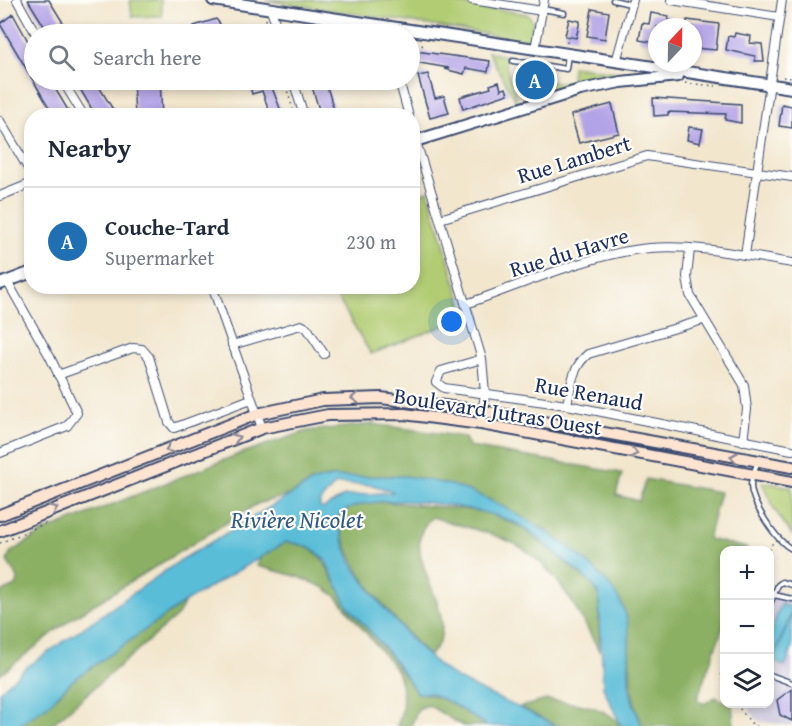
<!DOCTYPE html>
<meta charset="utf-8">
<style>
body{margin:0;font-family:"Gentium Book Plus",serif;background:#f6f6f7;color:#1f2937}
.controls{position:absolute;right:18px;bottom:18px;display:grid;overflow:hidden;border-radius:12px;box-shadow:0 3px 9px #0003}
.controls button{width:54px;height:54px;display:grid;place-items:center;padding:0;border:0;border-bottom:2px solid #e0e1e3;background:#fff;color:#1f2937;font:30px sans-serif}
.compass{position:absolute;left:648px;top:18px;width:54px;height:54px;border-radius:50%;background:#fff;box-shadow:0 3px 9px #0003;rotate:22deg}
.you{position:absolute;left:452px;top:322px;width:21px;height:21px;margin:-15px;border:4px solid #fff;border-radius:50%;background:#1a73e8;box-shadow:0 0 0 9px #1a73e833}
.badge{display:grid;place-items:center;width:39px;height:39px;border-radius:50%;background:#1f6fb2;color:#fff;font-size:20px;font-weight:700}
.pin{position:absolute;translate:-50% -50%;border:3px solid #fff;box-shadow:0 2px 6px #0006}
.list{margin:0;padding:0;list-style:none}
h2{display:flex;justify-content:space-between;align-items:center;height:78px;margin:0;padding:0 24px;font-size:26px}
h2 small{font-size:20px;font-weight:400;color:#747a83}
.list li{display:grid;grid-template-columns:39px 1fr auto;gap:18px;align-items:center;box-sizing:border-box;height:108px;padding:0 24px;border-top:2px solid #e0e1e3}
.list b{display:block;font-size:22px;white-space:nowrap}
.list p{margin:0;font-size:20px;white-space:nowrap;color:#747a83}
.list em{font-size:20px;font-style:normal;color:#747a83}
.icon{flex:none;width:33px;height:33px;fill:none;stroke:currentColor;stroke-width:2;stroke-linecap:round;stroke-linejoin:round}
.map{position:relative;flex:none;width:792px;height:726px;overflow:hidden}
.search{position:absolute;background:#fff;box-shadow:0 3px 9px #0003;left:24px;top:24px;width:396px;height:66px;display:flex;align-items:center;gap:15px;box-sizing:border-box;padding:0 21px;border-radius:33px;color:#747a83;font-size:22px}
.panel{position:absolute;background:#fff;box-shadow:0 3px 9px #0003;left:24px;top:108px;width:396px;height:186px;border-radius:24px}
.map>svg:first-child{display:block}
</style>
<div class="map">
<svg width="792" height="726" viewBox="0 0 792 726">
<rect width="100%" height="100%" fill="#fdfcf7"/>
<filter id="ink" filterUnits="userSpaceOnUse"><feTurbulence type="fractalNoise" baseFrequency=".0167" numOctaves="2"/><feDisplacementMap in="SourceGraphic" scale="12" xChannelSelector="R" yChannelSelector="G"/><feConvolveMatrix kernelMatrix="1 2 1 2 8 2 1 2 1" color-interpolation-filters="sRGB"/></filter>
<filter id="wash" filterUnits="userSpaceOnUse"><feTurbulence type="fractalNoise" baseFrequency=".008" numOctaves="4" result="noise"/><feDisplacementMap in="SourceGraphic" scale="24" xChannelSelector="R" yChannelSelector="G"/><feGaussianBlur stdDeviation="1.35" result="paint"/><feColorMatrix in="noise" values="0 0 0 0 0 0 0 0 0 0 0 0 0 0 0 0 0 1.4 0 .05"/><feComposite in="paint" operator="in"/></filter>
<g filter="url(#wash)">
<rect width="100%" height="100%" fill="#f2e6cd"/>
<path fill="#c5c0da" d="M770,588L792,597V726L758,721L745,704H770Z"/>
<path fill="#b1cc72" stroke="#667e68" stroke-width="1.5" d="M130,0H161L162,16L132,17Z
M265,0H435L527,14L533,21L530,38L525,40Z
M488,52L506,56C505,78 515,84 517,103Z
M572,66L629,74L531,97L526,89L544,90L546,81L571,83Z
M428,191L466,317L371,354L331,287L412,286L413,196Z
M762,482L792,487V535L774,509Z"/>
<path fill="#8cb064" stroke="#547061" stroke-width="1.5" d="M373,424L464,437L470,447L622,473L616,495L639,501L646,479L720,492L708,539L747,548V550H724V624L697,699L704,704L715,697L732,704L734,726H642C626,688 631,656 627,617L544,528L406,476L331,477L314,481L289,495L257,504L72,618L0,675V593L17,585L18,578L7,561L11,552L45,531L239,454L307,431Z
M374,501L483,511L520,526L592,584L599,594V651C579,611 553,562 511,542C487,531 457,525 432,517C396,549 450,598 441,637C440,644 433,651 429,657C389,612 352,578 337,518L344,509Z
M286,542C313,545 322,554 332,578L417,693C443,694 465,711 487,726H463L428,705L418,709L411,726H397C405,708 404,689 397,671L337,597L323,587L299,577L257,566L261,556Z
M185,602L178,615L50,726H17L47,706L72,681Z
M547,700C572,703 606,704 621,726H556L520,707Z"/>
<path fill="#5abdd8" stroke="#3a769b" stroke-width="1.5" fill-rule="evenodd" d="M406,476C422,479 439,482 455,486C505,502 615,564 627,619C631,639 628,658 629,678C629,695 636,711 642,726H621L603,687L599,594L592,584C569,565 546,542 521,526C490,507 360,485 337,518C342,536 346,554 356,570C378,603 426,662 460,680C492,697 525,709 556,726H487L451,703L430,693H417L391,656L347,605L325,560L314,550L299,544L286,542L185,602L72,681L47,706L17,726H0V691L24,669L181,560L314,481L331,477ZM336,484L372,485L394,492L344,496L323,509L320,508V501Z
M781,604L792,608V611L772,661L770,660V634Z
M792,614V648L785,666L773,661Z"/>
<g id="blocks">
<path fill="#b2a3e7" d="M28,0H49L70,34H49Z
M592,9L609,12L605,39L587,36Z
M651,13L669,16L668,20L674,21L673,27H657V43L639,40L642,23L649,24Z
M13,14L34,52V80H50L68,110L59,116H54L0,24Z
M216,19L228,34H199L194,26Z
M569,19L580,21L576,38L565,36Z
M687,20L719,24L716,50L693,48V27H686Z
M735,33L751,36L750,43L762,44L764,61H755V56L726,50L728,36L734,37Z
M415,51L490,61L488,72L466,68L464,74L444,69L449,68L413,62Z
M539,62L546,63L544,67L548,70L544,91L526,89L527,73H534Z
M428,74L435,98L444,96L449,113L430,118L418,76Z
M81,80H95L117,116H96L76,82Z
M133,80H160L162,116L135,115Z
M261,80H269L283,116H271L262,91L252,94L250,87L262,83Z
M310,80H325L336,116H321Z
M499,82L501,90L506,88L508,94L463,109L460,97L491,88L490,85Z
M653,98L741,104V123L725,120L726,114L668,112V115L654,116Z
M612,104L619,133L579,143L571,115Z
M782,104L792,106V128L779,126Z
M689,127L703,129L700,143L687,140Z
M792,689V721L780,715L777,700Z"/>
</g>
</g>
<g filter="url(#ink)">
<use href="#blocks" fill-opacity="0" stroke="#3b4a6f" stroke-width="1.5"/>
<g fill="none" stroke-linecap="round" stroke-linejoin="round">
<g stroke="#3b4a6f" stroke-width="7">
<path id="service" d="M613,0L630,4
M543,9L564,13
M513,61L535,64
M548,66L566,69L568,55
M757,462C756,469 751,478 751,485C751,503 777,542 792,549
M774,595L792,599
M770,604L778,585L782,582L792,585
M770,675L792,683"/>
</g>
<g stroke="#3b4a6f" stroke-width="10">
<path id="minor" d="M17,0L36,34
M472,0L542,11
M671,0L779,17
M271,10L279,34
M535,49L544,0
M616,62L633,0
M62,80L84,116
M293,80L304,116
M399,80L409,116
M0,121L32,175
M412,128L482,359L485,393L481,424
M0,196L32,183
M440,219L647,156L792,177
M690,249L687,277L690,295L744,385L747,409L743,441
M745,255L782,0
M212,286L262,428
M466,304C521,285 592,253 650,248C697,244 747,256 792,263
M232,345L301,325L307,328L324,354
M482,359L441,371L436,382L444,388L567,405L792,450
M58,375L133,348L142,349L149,357L169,422L174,428L251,399
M567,405C571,386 572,367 588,354L703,320
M0,453L67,426L77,413L50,357L7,281"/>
</g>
<g stroke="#3b4a6f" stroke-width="14">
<path id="tertiary" d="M213,0L792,88
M412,142L580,90L621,82L678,76
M0,284L32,272"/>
</g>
<g stroke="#3b4a6f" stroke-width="14">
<path id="secondary" d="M0,515L257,414L323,400L381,398L483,411L792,467
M0,531L262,428L328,415L404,414L481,424L792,482"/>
</g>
<path stroke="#3b4a6f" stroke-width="1.5" stroke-dasharray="1.5 4.5" stroke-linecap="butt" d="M266,19L270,34
M324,25L336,28
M565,33L567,38
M567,43L568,36
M421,52L423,42
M783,77L792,78
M284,80L295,116
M685,83L716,86
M0,543L46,523
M769,550L774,540
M724,662L721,677L724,684
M736,704L751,723L757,726"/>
<use href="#service" stroke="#fff" stroke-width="4"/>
<use href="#minor" stroke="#fff" stroke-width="8"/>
<use href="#tertiary" stroke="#fff" stroke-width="10"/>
<use href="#secondary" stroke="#fde4d1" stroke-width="10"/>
</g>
<defs><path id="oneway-chevron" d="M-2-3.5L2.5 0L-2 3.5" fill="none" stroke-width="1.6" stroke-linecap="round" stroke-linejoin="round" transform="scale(1.5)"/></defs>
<g stroke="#8c8a98">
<use href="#oneway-chevron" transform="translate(355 398) rotate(178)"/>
<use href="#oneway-chevron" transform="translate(236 438) rotate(-20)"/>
<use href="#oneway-chevron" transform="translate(169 449) rotate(158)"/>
<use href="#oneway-chevron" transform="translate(634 453) rotate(11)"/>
<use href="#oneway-chevron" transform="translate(734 457) rotate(-170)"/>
<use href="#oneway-chevron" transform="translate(54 509) rotate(-22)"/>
</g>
</g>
<g text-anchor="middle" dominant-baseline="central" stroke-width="4.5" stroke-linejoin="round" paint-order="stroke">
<g font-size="22" fill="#1b2f5e" stroke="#fdfcf7">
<text transform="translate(574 159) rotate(-17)">Rue Lambert</text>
<text transform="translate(569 252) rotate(-17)">Rue du Havre</text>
<text transform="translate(589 393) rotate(10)">Rue Renaud</text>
<text transform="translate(498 411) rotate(9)">Boulevard Jutras Ouest</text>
</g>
<g font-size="24" font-style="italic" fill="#2e5a83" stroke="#fdfcf7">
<text x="297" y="519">Rivière Nicolet</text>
</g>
</g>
</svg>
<div class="controls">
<button>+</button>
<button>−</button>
<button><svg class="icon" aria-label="layers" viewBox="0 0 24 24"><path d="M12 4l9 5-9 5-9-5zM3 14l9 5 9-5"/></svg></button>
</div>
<svg class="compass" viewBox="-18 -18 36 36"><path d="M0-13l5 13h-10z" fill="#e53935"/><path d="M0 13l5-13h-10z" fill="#747a83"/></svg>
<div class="you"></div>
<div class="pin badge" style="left:535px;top:80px">A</div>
<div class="search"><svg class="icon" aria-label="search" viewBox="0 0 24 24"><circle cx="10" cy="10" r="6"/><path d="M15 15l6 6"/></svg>Search here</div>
<section class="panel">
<h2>Nearby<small></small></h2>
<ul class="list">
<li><span class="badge">A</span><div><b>Couche-Tard</b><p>Supermarket</p></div><em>230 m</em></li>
</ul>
</section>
</div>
